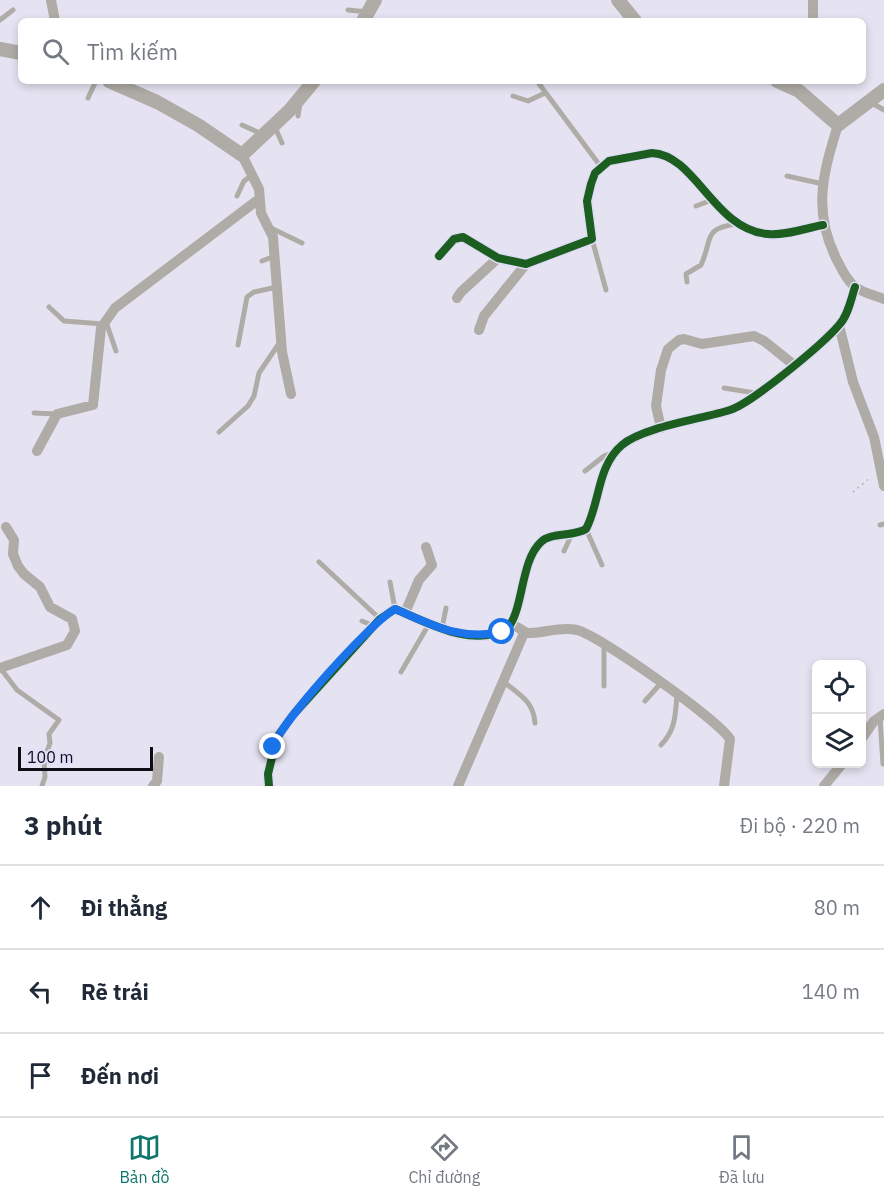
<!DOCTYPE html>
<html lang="vi">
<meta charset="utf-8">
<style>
body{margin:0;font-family:"IBM Plex Sans",sans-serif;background:#f2f2f3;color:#1f2937}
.controls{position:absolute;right:18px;bottom:18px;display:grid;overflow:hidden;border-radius:9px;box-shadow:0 3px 9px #0003}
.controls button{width:54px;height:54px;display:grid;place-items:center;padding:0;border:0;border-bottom:2px solid #e0e1e3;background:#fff;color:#1f2937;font:30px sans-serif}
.scale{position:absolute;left:18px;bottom:15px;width:135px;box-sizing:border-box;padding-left:6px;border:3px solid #0e0d16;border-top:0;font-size:16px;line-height:21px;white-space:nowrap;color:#0e0d16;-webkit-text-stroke:4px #e0ddf7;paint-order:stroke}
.stop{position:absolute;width:18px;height:18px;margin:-14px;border:4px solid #1a73e8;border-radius:50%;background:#fff}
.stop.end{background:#1a73e8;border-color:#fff;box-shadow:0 2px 6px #0008}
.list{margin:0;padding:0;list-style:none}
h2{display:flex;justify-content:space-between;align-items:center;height:78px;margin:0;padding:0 24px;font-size:26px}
h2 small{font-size:20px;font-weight:400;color:#747a83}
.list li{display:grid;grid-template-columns:39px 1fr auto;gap:18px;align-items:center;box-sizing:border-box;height:84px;padding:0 24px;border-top:2px solid #e0e1e3}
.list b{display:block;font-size:22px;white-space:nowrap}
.list em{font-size:20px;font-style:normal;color:#747a83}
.icon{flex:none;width:33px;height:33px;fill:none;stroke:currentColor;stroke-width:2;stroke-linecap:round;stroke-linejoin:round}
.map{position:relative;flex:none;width:884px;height:786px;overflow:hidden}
.search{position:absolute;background:#fff;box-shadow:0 3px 9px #0003;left:18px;right:18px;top:18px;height:66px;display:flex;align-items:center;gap:15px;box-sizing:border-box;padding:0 21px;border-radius:9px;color:#747a83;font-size:22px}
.sheet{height:330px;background:#fff}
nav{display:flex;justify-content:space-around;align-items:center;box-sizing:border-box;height:84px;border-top:2px solid #e0e1e3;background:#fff;font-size:16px;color:#747a83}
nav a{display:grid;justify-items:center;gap:3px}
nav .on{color:#0f766e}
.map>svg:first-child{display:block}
</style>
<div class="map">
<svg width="884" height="786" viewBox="0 0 884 786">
<rect width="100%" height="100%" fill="#e5e3f1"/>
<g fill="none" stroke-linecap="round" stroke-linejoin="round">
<path stroke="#a9a6a5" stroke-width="1.5" stroke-dasharray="1.5 4.5" stroke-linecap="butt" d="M853,492L871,477"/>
<path stroke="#afaca7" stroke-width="5" d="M348,10L368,12
M0,20L13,10
M129,21H130
M537,81L601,167
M513,96L528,101L545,93
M88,98L96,81
M870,102L884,110
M298,116L300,103
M242,125L262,134
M274,125L282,143
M787,176L823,184
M237,196L244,181L252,175
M696,206L712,200
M271,228L302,243
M592,239L606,290
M262,261L275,256
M687,282L686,274L701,265C713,239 702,229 736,224
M49,307L64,321L103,324
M106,322L116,351
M238,345L247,297L254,292L277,287
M724,388L755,393
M34,413L57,414
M219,432L248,406L254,396L259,373L280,342
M585,471L604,456L614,452
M880,525L884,524
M586,529L602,565
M564,551L572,534
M319,562L380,619
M390,582L395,609
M362,621L374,626
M442,628L446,608
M604,644V686
M1,669L17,690L59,720L49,734L50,743L44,760L45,777L42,786
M401,672L429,624
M503,681C519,695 533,700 535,723
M645,701L661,683
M880,718L883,764
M661,745C676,729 675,716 677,695"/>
<path stroke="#afaca7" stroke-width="10" d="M51,0L55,21
M813,0V21
M838,125C822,176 812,214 839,264C843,272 847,280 854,286C862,293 874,295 884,299
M242,155L259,189L261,213L273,237L282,352L291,394
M439,256L454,239L463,237L498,258L526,264L592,239L587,201L591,184L595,173L609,161L652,153C696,155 714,230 768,234C785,236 806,228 823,225
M457,298L461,292L498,258
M839,325L853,382L874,437L884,486
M479,330L484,316L526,264
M661,428L656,406L661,370L668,349L679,340L684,339L702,344L754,336L764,341L794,365
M37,451L57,414L93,405L101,328L115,308L259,199
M405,613L419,580L432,565L426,547
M512,624L527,633C543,634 559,626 577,630C600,636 717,719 730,739L724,786
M0,668L67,645L75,631L72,619L50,607L40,587L24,574L18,566L13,554L14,540L6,527
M862,738L874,721L884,714
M153,786L157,781L159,757
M269,786L268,774L277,737L293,715L380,619L395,609C429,623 471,648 507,629C524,610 520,561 541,542C551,532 573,537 586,529C600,503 597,466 622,445C643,427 702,419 730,410C752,403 823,344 839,325C848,316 851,299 855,287
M458,786L524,633
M824,786L842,764"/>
<path stroke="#afaca7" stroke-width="14" d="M618,0L635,21
M363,21L375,0
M0,49L21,53
M109,81L157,102L198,125L242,155L290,110L314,81
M777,81L799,91L838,125L884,90"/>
<g stroke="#e0ddf7" stroke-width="11">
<path id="cycleway" d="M439,256L454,239L463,237L498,258L526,264L592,239L587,201L591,184L595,173L609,161L652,153C696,155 714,230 768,234C785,236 806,228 823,225
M269,786L268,774L277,737L293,715L380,619L395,609C429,623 471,648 507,629C524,610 520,561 541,542C551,532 573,537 586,529C600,503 597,466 622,445C643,427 702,419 730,410C752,403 823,344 839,325C848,316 851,299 855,287"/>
</g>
<use href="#cycleway" stroke="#1b5e20" stroke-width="8"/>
</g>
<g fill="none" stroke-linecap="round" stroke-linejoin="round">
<path stroke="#1a73e8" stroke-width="8" d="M273,747C282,721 370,623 395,609C433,625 460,641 502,632"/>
</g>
</svg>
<div class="controls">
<button><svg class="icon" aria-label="locate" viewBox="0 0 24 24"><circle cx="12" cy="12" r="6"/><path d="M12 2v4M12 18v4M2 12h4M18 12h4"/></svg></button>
<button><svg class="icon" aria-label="layers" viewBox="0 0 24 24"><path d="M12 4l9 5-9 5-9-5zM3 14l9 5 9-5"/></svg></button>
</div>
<div class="scale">100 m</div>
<div class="stop" style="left:502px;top:632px"></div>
<div class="stop end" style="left:273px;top:747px"></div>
<div class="search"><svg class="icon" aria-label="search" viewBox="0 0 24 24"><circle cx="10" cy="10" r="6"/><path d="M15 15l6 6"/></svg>Tìm kiếm</div>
</div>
<section class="sheet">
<h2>3 phút<small>Đi bộ · 220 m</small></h2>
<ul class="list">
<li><svg class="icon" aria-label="ahead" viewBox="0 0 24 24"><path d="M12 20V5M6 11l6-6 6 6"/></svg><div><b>Đi thẳng</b></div><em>80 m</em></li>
<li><svg class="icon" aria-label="left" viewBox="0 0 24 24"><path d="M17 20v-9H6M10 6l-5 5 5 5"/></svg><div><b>Rẽ trái</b></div><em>140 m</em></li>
<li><svg class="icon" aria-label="arrive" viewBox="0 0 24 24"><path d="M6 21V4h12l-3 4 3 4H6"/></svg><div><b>Đến nơi</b></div></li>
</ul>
</section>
<nav>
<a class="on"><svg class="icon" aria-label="map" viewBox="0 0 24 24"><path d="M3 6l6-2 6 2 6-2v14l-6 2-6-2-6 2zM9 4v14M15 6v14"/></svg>Bản đồ</a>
<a><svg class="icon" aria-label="directions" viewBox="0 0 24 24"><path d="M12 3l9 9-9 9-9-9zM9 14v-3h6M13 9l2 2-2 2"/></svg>Chỉ đường</a>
<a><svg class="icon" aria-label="saved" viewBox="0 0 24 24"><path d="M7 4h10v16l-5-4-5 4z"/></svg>Đã lưu</a>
</nav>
